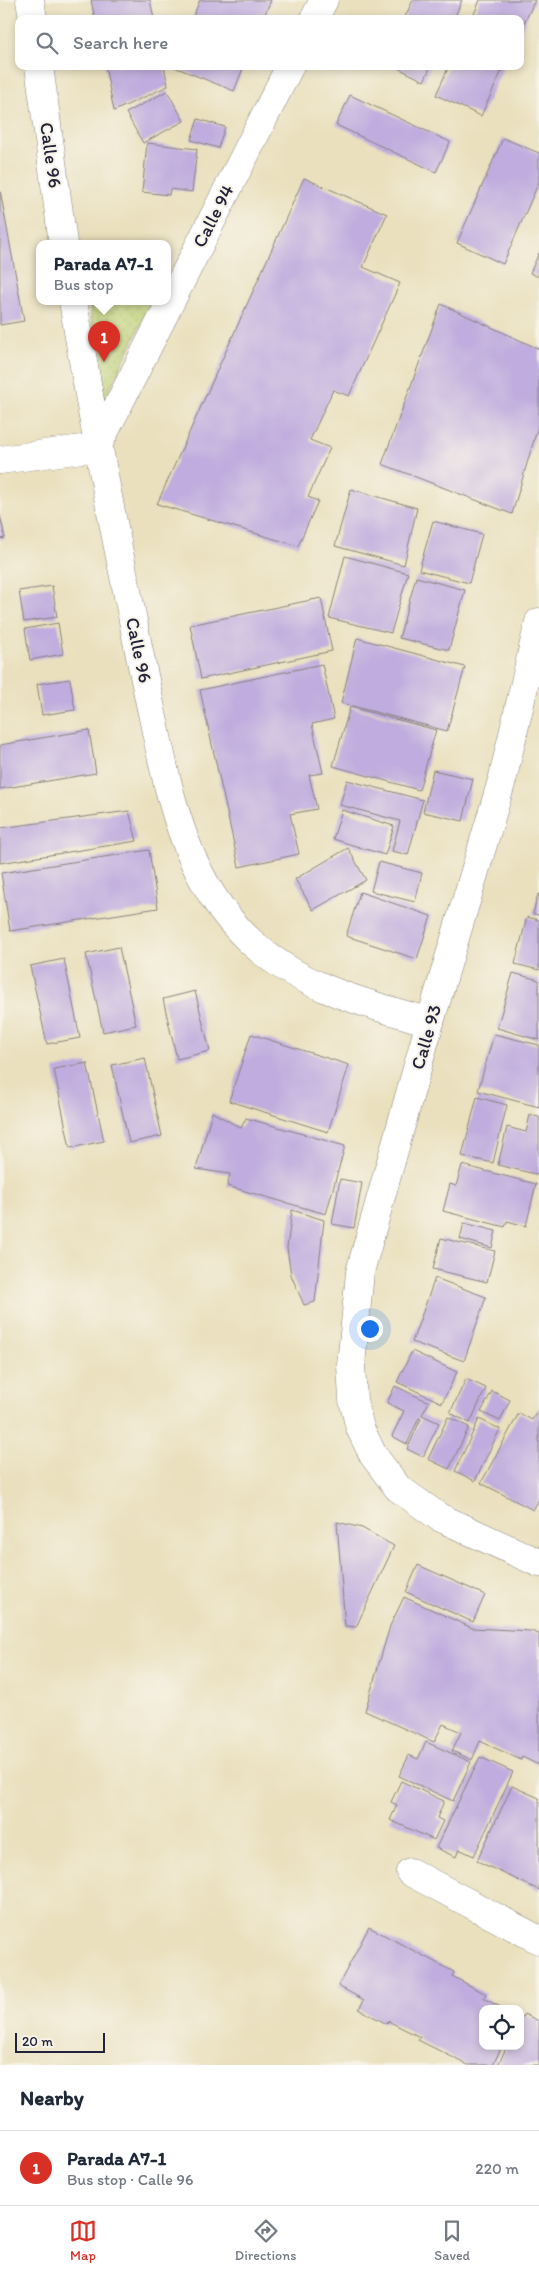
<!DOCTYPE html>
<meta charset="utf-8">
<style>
body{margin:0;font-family:Itim,sans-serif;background:#f2f2f3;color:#1f2937}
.controls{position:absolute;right:15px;bottom:15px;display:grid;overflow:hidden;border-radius:10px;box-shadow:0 2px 8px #0003}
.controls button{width:45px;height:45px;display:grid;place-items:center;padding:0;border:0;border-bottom:1px solid #e0e1e3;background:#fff;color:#1f2937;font:25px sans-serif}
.scale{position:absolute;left:15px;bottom:12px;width:90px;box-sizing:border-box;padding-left:5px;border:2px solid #22223b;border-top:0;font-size:14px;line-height:18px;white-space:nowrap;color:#22223b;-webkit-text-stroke:4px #f7f3e8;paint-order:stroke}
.you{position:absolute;left:369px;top:1328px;width:18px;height:18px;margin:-12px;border:4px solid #fff;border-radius:50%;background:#1a73e8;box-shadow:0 0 0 8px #1a73e833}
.badge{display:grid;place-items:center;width:32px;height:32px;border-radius:50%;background:#d93025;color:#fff;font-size:16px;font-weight:700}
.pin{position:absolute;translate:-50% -41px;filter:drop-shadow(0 1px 2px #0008)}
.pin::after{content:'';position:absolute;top:26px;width:18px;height:15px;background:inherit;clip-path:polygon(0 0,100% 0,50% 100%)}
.popup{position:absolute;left:36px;top:240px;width:135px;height:65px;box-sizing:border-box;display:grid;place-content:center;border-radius:10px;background:#fff;filter:drop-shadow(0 1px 4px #0005);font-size:16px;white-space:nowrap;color:#747a83}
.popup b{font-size:19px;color:#1f2937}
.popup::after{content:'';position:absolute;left:50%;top:100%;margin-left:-10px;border:10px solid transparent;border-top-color:#fff}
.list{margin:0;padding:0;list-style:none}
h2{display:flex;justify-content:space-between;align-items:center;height:65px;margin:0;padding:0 20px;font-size:21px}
h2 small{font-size:16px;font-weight:400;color:#747a83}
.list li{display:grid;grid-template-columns:32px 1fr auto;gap:15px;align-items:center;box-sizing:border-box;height:75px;padding:0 20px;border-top:1px solid #e0e1e3}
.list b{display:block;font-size:19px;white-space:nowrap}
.list p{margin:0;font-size:16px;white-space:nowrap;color:#747a83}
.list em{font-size:16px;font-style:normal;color:#747a83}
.icon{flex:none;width:28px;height:28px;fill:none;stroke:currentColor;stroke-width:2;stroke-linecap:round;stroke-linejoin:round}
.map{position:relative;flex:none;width:539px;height:2065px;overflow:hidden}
.search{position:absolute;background:#fff;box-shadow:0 2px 8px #0003;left:15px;right:15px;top:15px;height:55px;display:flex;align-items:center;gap:12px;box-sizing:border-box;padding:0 18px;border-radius:10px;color:#747a83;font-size:19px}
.sheet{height:140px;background:#fff}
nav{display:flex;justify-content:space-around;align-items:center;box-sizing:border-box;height:70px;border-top:1px solid #e0e1e3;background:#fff;font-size:14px;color:#747a83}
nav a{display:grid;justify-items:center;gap:2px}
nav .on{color:#d93025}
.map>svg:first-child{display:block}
</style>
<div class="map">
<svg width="539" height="2065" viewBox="0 0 539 2065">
<defs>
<pattern id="park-dots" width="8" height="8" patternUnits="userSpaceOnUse" patternTransform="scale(1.25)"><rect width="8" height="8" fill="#bdd073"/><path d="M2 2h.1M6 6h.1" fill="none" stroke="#a2b264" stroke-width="1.8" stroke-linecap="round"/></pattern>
</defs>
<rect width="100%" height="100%" fill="#f7f3e8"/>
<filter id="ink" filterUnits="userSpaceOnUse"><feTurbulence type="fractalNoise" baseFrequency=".02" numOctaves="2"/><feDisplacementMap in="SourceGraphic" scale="10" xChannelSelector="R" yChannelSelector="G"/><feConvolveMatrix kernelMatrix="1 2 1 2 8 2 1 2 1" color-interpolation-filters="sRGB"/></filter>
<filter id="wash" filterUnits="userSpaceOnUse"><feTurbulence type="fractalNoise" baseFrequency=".0096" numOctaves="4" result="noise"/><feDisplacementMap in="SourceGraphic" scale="20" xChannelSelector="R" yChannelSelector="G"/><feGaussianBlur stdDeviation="1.12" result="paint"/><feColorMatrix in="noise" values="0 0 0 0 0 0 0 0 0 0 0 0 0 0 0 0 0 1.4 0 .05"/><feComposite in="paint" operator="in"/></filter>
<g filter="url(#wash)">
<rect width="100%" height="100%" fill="#eae0bd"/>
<path fill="url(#park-dots)" stroke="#707957" d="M89,301H152L103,403Z"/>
<g id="blocks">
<path fill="#c0acde" d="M91,0H150L154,19H95Z
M200,0H271L263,19H192Z
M413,0H462L454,19H404Z
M480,0H535L520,32V19H472Z
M105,66H164L168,86L114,111Z
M172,66H244L234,91Z
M394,66H431L424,81Z
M449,66H504L481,116L436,95Z
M167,91L184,121L143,143L126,113Z
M350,95L450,142L436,172L336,125Z
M198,119L225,127L218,148L191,140Z
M503,138L539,153V182L503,264L457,243Z
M147,143L197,149L192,192L170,189L169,195L142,192Z
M304,178L387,214L363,267L400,283L349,396L333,390L310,440L330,448L308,497L318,501L298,546L157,504Z
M0,190L24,321L0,325Z
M539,253V277L530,273Z
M441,304L539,349V423L512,514L382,464Z
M351,489L417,508L404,565L335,546Z
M0,515L5,538L0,539Z
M433,521L482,534L469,583L419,570Z
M345,556L408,573L391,633L329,618Z
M416,577L465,590L449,650L399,638Z
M52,586L57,617L24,622L19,591Z
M321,598L332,651L201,679L190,625Z
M58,623L63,654L30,660L25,629Z
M357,638L465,667L447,731L341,703Z
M322,664L334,719L312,724L323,773L309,775L317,809L290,814L299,854L239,867L200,690Z
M70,679L75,710L42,715L37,684Z
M350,707L436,730L419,790L333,766Z
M89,730L96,773L0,789V745Z
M433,770L473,779L463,821L423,812Z
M347,780L423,800L408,855L392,851L400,821L340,805Z
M342,810L394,826L385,855L333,839Z
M129,811L137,841L0,863V828Z
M348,848L366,880L313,910L295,879Z
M149,850L158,908L10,931L1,873Z
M379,862L422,873L415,902L371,891Z
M360,892L431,916L417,959L346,936Z
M538,894H539V915L533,914Z
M527,917L539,920V970L515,964Z
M119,947L136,1025L103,1032L86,954Z
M64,959L80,1038L47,1044L30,966Z
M513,973L539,980V1040L497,1028Z
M195,991L210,1051L177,1059L163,999Z
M251,1034L349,1065L328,1132L229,1101Z
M494,1034L539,1045V1107L478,1091Z
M145,1058L162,1136L129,1143L112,1065Z
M87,1063L104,1141L70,1148L54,1069Z
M477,1097L507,1105L493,1163L462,1156Z
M212,1112L241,1128L246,1118L345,1146L326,1214L227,1186L230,1174L196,1169Z
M530,1115L539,1117V1175L498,1165L507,1127L526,1132Z
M462,1165L536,1184L526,1226L507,1221L505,1227L443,1211L450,1184L456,1186Z
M340,1179L362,1183L354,1228L332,1224Z
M292,1210L324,1220L315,1302L304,1305L291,1275L287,1248Z
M464,1223L496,1231L492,1248L460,1239Z
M441,1238L495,1251L487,1282L433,1269Z
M435,1278L486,1297L464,1361L412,1342Z
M412,1351L457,1372L442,1403L397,1382Z
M466,1379L486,1388L470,1423L450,1413Z
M395,1386L429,1402L422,1415L439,1423L423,1457L407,1449L421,1419L419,1418L407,1444L392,1436L404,1411L387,1403Z
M492,1391L510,1400L500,1421L481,1412Z
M539,1408V1499L533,1510L481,1483L519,1413L532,1420Z
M448,1417L469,1427L449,1469L428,1459Z
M479,1419L500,1429L475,1481L455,1471Z
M337,1522L362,1528L394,1546L356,1627L345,1626Z
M418,1565L485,1595L473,1622L406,1592Z
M404,1597L472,1628L531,1631L539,1634V1765L522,1757L521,1760L480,1741L472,1760L452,1751L461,1732L443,1724L434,1742L365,1711L390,1626Z
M426,1742L471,1762L453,1801L399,1776L409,1755L418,1759Z
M480,1757L513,1772L474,1856L459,1849L456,1857L436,1848Z
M401,1781L444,1801L437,1818L443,1821L434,1840L390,1820L397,1805L391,1802Z
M512,1786L539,1798V1890L477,1861Z
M369,1927L454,1972L452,1976L486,1994L484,1998L504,2009H483V2046H502L493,2065H468L418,2040L420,2037L388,2021L387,2024L359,2009L364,2000L338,1986Z
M524,2014L539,2021V2065H498L507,2046H520V2020Z"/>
</g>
</g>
<g filter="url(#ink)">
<use href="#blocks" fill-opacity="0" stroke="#86817c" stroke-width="1"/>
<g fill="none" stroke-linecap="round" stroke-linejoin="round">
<g stroke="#86817c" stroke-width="29">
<path id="street" d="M30,0L33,19
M314,19L324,0
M39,66L63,243
M73,301C90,406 110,511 132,615C139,653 147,690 155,727C171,804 189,884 249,940C300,988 364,1003 430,1022
M97,447L290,66
M0,460L97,447
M410,1872L539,1940"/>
</g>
<g stroke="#86817c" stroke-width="29">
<path id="secondary" d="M539,622L503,777L430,1022L360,1272L351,1365L353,1400L360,1428L373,1455L398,1488L439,1517L539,1563"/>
</g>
<use href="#street" stroke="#fff" stroke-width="28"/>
<use href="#secondary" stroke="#fff" stroke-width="28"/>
</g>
</g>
<g text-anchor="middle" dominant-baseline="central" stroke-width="4" stroke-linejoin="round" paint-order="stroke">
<g font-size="19" fill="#22223b" stroke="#f7f3e8">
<text transform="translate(51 155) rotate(82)">Calle 96</text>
<text transform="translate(213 216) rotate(-63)">Calle 94</text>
<text transform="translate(139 650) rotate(78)">Calle 96</text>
<text transform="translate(426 1037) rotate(-74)">Calle 93</text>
</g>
</g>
</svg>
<div class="controls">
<button><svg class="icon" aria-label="locate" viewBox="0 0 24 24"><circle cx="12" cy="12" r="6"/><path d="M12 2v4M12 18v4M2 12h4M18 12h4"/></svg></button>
</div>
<div class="scale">20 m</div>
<div class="you"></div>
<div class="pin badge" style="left:104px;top:362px">1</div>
<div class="popup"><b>Parada A7-1</b>Bus stop</div>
<div class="search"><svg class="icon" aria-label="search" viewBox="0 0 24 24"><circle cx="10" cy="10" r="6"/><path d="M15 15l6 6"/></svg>Search here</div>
</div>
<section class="sheet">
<h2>Nearby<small></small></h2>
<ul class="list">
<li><span class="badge">1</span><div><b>Parada A7-1</b><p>Bus stop · Calle 96</p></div><em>220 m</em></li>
</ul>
</section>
<nav>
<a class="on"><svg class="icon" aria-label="map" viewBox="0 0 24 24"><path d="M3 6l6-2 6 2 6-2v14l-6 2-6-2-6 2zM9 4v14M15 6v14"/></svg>Map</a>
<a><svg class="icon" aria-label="directions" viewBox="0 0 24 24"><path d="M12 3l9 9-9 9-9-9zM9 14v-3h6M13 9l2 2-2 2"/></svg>Directions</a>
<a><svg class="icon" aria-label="saved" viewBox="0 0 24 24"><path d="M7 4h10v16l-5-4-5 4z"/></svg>Saved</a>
</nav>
